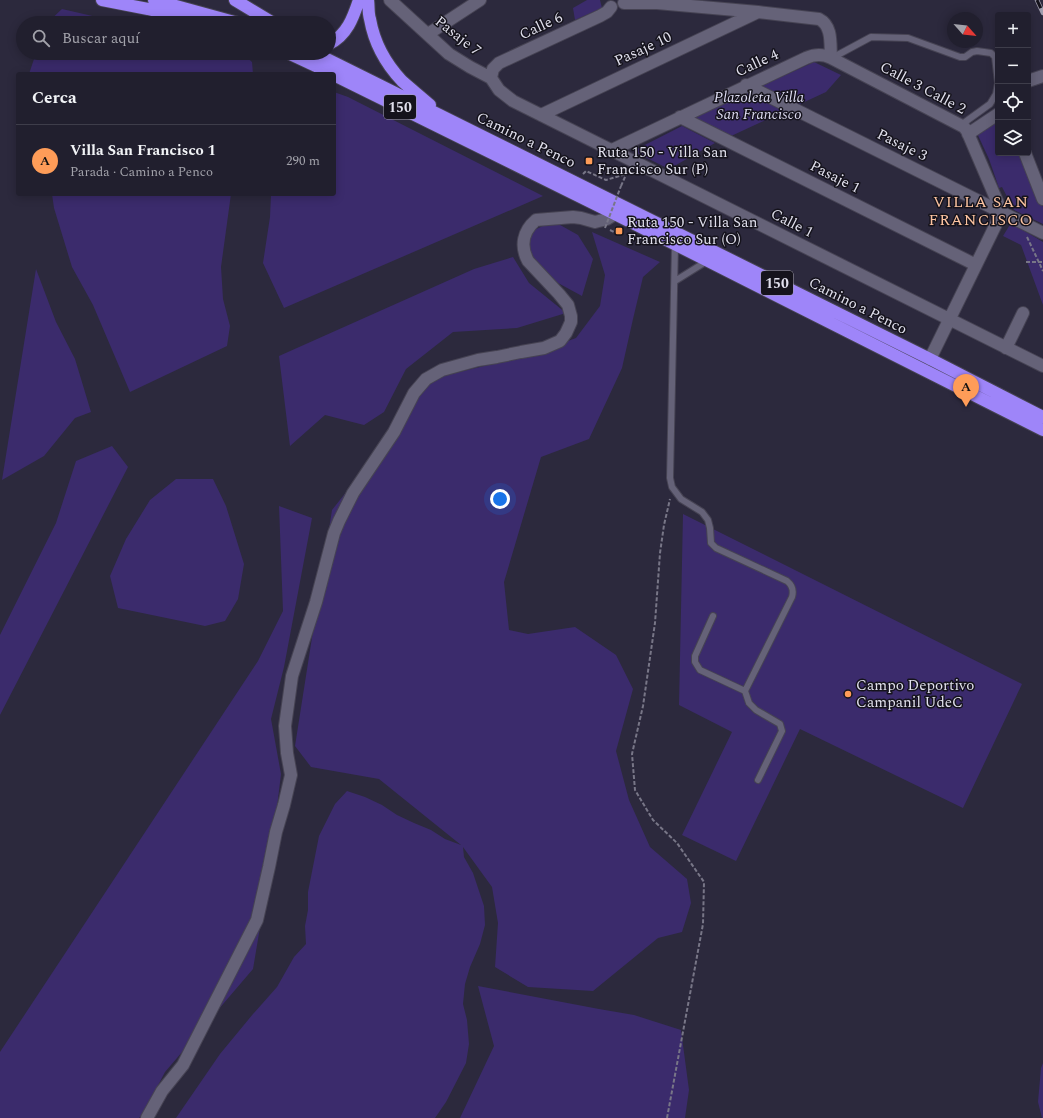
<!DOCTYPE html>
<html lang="es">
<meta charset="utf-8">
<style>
body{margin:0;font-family:Spectral,serif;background:#2d2c3a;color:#f1f3f6}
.controls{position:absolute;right:12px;top:12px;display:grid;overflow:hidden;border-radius:4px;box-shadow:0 2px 10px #0003}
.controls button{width:36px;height:36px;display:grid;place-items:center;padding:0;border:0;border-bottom:1px solid #3e3d4a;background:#211f2e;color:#f1f3f6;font:20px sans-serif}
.compass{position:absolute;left:947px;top:12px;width:36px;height:36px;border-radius:50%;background:#211f2e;box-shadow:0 2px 10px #0003;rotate:117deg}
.you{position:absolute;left:500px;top:499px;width:14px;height:14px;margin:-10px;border:3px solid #fff;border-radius:50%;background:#1a73e8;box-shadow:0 0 0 6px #1a73e833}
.badge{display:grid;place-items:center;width:26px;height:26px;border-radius:50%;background:#fe9c58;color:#111;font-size:13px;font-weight:700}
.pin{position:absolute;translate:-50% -33px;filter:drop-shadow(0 1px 2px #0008)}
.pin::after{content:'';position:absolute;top:21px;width:14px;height:12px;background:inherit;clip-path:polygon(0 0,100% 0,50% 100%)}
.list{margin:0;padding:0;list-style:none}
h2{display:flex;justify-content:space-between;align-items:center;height:52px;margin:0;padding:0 16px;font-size:17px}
h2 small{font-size:13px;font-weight:400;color:#a2a2aa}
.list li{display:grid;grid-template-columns:26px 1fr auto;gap:12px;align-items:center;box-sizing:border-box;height:72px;padding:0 16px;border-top:1px solid #3e3d4a}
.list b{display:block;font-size:15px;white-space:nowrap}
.list p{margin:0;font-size:13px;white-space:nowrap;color:#a2a2aa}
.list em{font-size:13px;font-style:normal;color:#a2a2aa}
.icon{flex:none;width:22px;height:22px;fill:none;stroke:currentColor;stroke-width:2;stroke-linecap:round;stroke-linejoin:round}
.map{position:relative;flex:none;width:1043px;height:1118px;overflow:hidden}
.search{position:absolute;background:#211f2e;box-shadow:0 2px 10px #0003;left:16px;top:16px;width:320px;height:44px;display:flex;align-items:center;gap:10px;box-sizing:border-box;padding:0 14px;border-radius:22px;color:#a2a2aa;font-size:15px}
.panel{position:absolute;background:#211f2e;box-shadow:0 2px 10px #0003;left:16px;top:72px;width:320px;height:124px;border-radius:4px}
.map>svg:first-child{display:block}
</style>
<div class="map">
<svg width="1043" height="1118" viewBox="0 0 1043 1118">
<rect width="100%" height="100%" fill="#2c293d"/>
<path fill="#3b2b6c" d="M587,0H600L602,8L575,20L573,8Z
M62,9L123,23H47Z
M36,53H242L252,62L253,74H29Z
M814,62L841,75L826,92L729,137L692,118Z
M334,92L348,97L543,196L284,308L263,263L270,217L271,194H334Z
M998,118V153H1025L1043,207V224L1014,210L1002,187L999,188L989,159L976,131Z
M682,126L715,143L669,169L633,151Z
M52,194H231L221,267L223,299L230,326L227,346L130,392L93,305L72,267L54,208Z
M553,221L578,235L593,259L582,296L558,283L533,265L522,236Z
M1011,223L1043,242V305L1021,245L1003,236Z
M592,232L660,262L643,277L633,319L622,368L589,439L541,457L504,582L509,630L528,634L575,627L616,655L633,689L616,751L629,800L650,847L687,879L691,903L682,932L658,938L593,991L528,987L495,967L498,923L492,887L463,847L464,857L473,873L484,906L485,925L480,944L470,967L465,984L463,1004L467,1020L469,1044L466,1063L446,1102L435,1118H176L220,1054L253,1014L277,987L294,957L306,944L305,926L308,910V892L319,836L335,804L347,791L365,797L382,805L397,815L414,823L431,830L445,839L461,845L379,779L311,767L295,746L332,510L385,443L422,381L530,355L576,338L600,306L605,275Z
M513,257L529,283L566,313L517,328L453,332L406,369L384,412L364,425L325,415L290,446L279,356L474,269Z
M36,269L56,322L75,359L91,412L75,418L44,456L2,480Z
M112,446L128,467L0,715V635L56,523L76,461Z
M176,479H213L226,506L244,564L238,599L225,621L205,626L118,608L110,576L126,539L150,500Z
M279,506L312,518L284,667L271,719L281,774L269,874L253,969L165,1072L143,1114L139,1118H0V1052L258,661L283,611Z
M683,514L1022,684L963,808L800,729L736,861L682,835L732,732L679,705Z
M478,986L599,1009L634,1015L681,1030L689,1090L685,1118H460L494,1046Z
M1043,1063V1118H1042L1038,1102L1041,1068Z"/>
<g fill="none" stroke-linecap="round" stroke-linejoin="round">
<g stroke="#464353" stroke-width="8">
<path id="lane" d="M832,58L871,37L908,38L960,57H965L972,52L977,51L991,53L995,57L998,83L996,94L990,104L961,125
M675,245L670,478L672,487L681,499L702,512L708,520L710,528L711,543L716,548L787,581C792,585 794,590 792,597L745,691L749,703L756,710L780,724L782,731L758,780
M675,281L707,261
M713,616L695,656V662L700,670L745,691"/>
</g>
<g stroke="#464353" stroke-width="14">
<path id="street" d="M390,0L449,54L470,67L491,78
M624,3H657L758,12L819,19C833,26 830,45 831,58
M428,34L480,0
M491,78L499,90L513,101L1043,366
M491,78L493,69L499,63L600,16L607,12L611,7
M1028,81L1043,76
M746,85L1043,233
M541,115L758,12
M680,117L976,265
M968,134L998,114
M612,150L806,58C815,54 823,54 831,58L964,127L967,131L1000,208L1001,214L930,359
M1025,153L1043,199
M1006,348L1023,313
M147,1118L162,1091L183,1065L257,920L269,867L276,832L284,805L291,775L287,753L285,726L292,676L316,602L334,533L339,521L353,493L394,432L414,393L426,379L442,370L478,360L497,357L521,352L544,348L560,341L566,333L571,322V316L568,305L559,294L528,261C520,246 523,231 536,220L573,217L581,218L595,222L607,219L615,214"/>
</g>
<g stroke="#464353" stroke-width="14">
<path id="highway" d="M102,0L148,9L202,23
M154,0L238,23
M235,0L273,23
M368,0C369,6 368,13 370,19C374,42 386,64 402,81C411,89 421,97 430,105
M329,44C347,35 353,18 359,0
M288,53L333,74
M315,53L930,359L1043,417
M334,75L615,214L1043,430"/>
</g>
<path stroke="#787687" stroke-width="2" stroke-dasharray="4 2" stroke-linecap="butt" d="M583,174L586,171L606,180L626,174
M621,186L628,170
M610,230L614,232L616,227
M1027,237L1043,271
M1026,262H1043
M667,1118L703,924L704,882L677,843L653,820L635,790L632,754L643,706L655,623L660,553L664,525L670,499"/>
<use href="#lane" stroke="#656278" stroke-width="6"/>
<use href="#street" stroke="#656278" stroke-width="12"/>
<use href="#highway" stroke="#9e85f9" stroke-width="12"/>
<g stroke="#a09eae" stroke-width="4.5">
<path id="rail" d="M1037,0L1043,13"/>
</g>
<use href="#rail" stroke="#15131c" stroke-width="3" stroke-dasharray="9" stroke-linecap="butt"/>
<path stroke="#787687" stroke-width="2" stroke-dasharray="4 2" stroke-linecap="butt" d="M605,228L621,186"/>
</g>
<g fill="#fe9c58" stroke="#15131c" stroke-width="1.5">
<rect x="585" y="157" width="8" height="8" rx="2"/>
<rect x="615" y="227" width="8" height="8" rx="2"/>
<circle cx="848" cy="694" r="4"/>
</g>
<g text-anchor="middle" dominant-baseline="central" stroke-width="3" stroke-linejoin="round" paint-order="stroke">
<g fill="#15131c" stroke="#a4a2ae" stroke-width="1">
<rect x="384" y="95" width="32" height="24" rx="3"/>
<rect x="761" y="271" width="32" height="24" rx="3"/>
</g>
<g font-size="14" font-weight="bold" fill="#e1e0ed">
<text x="400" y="107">150</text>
<text x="777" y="283">150</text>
</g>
<g font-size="15" fill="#e1e0ed" stroke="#15131c">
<text transform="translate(541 26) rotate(-25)">Calle 6</text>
<text transform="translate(458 36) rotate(38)">Pasaje 7</text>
<text transform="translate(643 49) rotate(-25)">Pasaje 10</text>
<text transform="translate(757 63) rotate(-25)">Calle 4</text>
<text transform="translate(923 88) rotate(28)">Calle 3 Calle 2</text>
<text transform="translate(526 140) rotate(26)">Camino a Penco</text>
<text transform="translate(902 145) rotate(26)">Pasaje 3</text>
<text transform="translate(835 177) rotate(27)">Pasaje 1</text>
<text transform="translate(792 223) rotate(27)">Calle 1</text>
<text transform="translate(858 306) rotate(27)">Camino a Penco</text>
</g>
<g font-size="15" font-style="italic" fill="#dddbf1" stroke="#15131c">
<text x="759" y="97">Plazoleta Villa<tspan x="759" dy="17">San Francisco</tspan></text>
</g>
<g font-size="15" fill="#e1e0ed" stroke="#15131c" text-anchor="start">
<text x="597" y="152">Ruta 150 - Villa San<tspan x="597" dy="17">Francisco Sur (P)</tspan></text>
<text x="627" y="222">Ruta 150 - Villa San<tspan x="627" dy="17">Francisco Sur (O)</tspan></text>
<text x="856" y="685">Campo Deportivo<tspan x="856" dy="17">Campanil UdeC</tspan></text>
</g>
<g font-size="16" letter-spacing="1" fill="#fcc3a0" stroke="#15131c">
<text x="981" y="202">VILLA SAN<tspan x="981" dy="18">FRANCISCO</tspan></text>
</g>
</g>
</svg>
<div class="controls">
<button>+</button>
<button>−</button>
<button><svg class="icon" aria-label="locate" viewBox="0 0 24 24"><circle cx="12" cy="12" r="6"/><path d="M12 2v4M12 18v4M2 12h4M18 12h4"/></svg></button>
<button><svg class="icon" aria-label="layers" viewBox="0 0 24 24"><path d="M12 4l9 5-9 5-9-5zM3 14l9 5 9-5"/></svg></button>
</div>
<svg class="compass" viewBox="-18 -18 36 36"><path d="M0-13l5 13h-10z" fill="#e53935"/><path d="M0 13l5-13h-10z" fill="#a2a2aa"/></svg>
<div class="you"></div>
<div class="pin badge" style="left:966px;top:407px">A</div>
<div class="search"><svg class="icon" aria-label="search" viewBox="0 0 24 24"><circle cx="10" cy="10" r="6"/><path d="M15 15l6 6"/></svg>Buscar aquí</div>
<section class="panel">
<h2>Cerca<small></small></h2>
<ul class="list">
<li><span class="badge">A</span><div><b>Villa San Francisco 1</b><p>Parada · Camino a Penco</p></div><em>290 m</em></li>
</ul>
</section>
</div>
